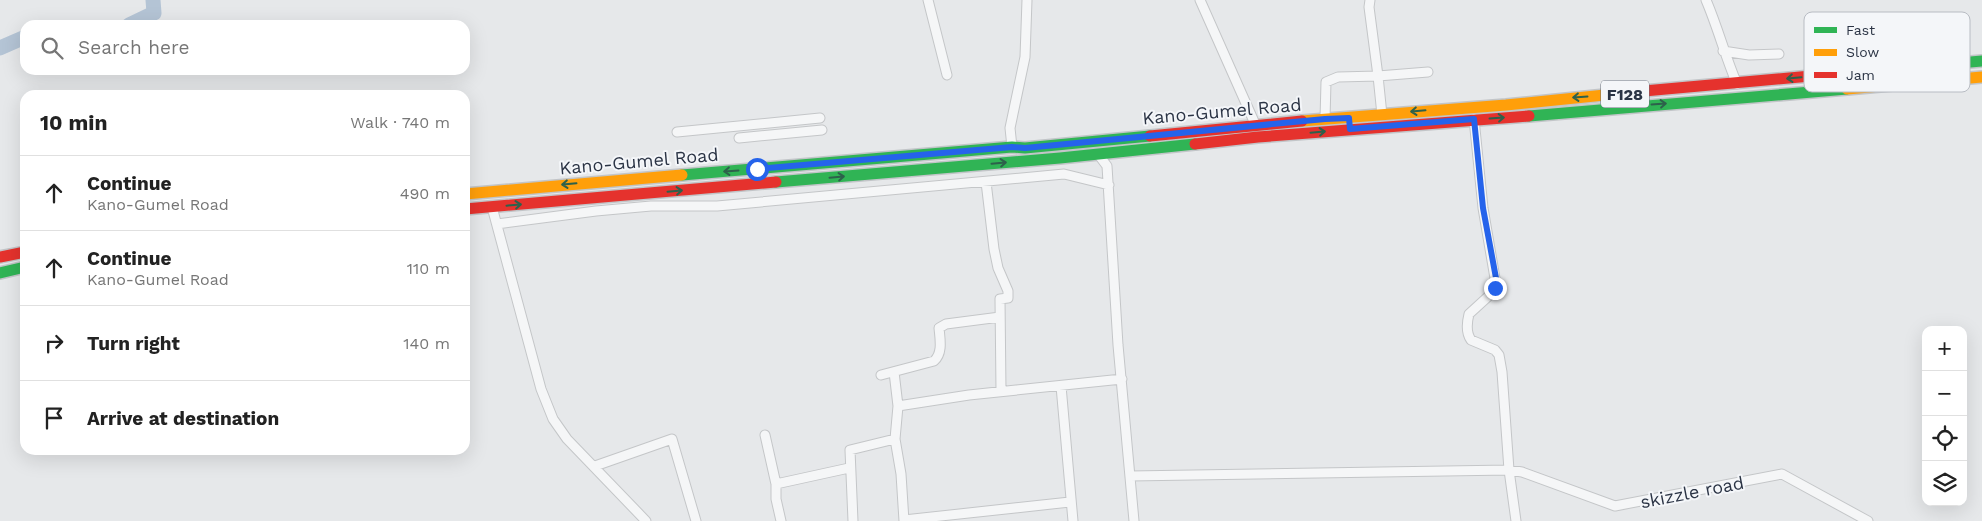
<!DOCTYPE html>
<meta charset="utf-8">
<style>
body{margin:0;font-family:"Work Sans",sans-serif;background:#f2f2f2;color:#222}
.controls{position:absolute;right:15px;bottom:15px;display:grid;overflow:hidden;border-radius:10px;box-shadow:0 5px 20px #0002}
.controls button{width:45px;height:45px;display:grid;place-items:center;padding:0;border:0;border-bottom:1px solid #e0e0e0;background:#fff;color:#222;font:25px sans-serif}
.stop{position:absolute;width:15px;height:15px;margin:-11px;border:4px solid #2563eb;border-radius:50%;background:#fff}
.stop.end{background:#2563eb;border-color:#fff;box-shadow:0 1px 5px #0008}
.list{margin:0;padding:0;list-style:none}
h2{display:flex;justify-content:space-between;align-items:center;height:65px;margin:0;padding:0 20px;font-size:21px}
h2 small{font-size:16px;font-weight:400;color:#767676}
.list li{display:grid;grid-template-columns:32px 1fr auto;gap:15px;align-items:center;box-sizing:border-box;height:75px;padding:0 20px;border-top:1px solid #e0e0e0}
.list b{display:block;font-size:19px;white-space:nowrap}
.list p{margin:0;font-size:16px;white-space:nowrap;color:#767676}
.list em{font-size:16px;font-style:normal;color:#767676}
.icon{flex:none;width:28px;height:28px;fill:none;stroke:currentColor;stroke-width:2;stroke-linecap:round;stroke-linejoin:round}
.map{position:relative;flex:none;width:1982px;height:521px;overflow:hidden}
.search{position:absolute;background:#fff;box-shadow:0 5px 20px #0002;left:20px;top:20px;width:450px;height:55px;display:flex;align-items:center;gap:12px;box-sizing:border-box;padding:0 18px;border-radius:15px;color:#767676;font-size:19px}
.panel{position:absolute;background:#fff;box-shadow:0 5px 20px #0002;left:20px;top:90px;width:450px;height:365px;border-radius:15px}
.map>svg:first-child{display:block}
</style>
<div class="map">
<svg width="1982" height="521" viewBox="0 0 1982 521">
<rect width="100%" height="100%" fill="#e6e8ea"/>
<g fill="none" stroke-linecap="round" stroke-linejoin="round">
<path stroke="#b4c4d5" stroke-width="15" d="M129,25L154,13L153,0
M0,48L25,37"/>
<g stroke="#c4c6c8" stroke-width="11">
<path id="street" d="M928,0L947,75
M1200,0L1256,126
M1370,0L1369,7L1378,76L1428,72
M1706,0C1718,28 1725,56 1737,84
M1723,51L1749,55L1779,54
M1325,119L1326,82L1338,77L1378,76L1382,115
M1474,119L1483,208L1496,284L1492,293L1469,314C1467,322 1466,333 1471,340L1495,350L1499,355L1502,372L1509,470L1516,521
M677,132L820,118
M739,138L822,130
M1012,147L1010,128L1025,57L1027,0
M1098,154L1107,166L1118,345L1134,521
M986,182L994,249L998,268L1008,291V298L1000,299L1001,391
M492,207L541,389L553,419L567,439L646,521
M497,224L596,211L651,206H717L1064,174L1109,185
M894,372L898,406L895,439L901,474L904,521
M881,375L934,361C943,353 940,339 939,328L946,324L1000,317
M1061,386L1073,521
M898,406L969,395L1122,379
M765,435L776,484V499L781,521
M595,466L672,439L696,521
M1130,476L1509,470L1522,472L1615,506L1782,474L1868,521
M776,484L849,468
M904,520L1070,502
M853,521L850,450L895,439"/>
</g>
<g stroke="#c2c5c8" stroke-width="14">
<path id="fast" d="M1811,76L1982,61
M1529,116L1847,89
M682,175L1012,147L1025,148L1150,136
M776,182L1060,158L1195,144
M0,273L25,267"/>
</g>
<g stroke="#c2c5c8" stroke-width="14">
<path id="slow" d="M1847,89L1982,77
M1302,121L1506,105L1644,91
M465,194L682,175"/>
</g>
<g stroke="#c2c5c8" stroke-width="14">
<path id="jam" d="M1644,91L1811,76
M1150,136L1302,121
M1195,144L1258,137L1529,116
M465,209L776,182
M0,257L25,252"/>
</g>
<use href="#street" stroke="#f5f6f7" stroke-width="9"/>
<use href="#fast" stroke="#30b455" stroke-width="11"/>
<use href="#slow" stroke="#ff9f0a" stroke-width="11"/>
<use href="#jam" stroke="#e5322d" stroke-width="11"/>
</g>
<defs><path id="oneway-shaft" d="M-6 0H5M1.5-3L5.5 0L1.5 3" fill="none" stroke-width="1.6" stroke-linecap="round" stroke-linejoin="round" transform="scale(1.25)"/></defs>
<g stroke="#2d614b">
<use href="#oneway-shaft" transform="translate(1794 78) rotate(175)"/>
<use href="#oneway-shaft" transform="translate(1580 97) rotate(176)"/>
<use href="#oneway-shaft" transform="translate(1659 104) rotate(-4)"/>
<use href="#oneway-shaft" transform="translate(1418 111) rotate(175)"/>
<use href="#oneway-shaft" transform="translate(1497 118) rotate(-4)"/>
<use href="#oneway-shaft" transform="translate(1318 132) rotate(-5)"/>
<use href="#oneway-shaft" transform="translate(999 163) rotate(-5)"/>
<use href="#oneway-shaft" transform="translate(731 171) rotate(176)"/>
<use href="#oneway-shaft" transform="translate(837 177) rotate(-5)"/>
<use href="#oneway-shaft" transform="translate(569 184) rotate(175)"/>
<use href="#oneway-shaft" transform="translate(675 191) rotate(-5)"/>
<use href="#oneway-shaft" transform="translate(514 205) rotate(-5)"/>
</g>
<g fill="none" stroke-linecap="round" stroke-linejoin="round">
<path stroke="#2563eb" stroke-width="6" d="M757,169L1012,147L1025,148L1325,119L1349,118L1350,129L1474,119L1483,208L1496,278L1495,288"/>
</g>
<g text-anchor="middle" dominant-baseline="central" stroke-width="4" stroke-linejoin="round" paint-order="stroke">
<rect fill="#f4f6f9" stroke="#676e7b" stroke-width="1" x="1601" y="80.5" width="48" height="27" rx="4"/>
<g font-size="16" font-weight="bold" fill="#2b3445">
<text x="1625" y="94">F128</text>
</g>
<g font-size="18" fill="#2b3445" stroke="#f4f6f9">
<text transform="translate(1222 111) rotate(-5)">Kano-Gumel Road</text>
<text transform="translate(639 161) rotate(-5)">Kano-Gumel Road</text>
<text transform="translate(1692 492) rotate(-11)">skizzle road</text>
</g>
</g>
<rect x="1804" y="12" width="166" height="80" rx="8" fill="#f4f6f9" stroke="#b8bcc3" stroke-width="1"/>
<rect x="1814" y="27" width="23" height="6" fill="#30b455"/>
<rect x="1814" y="49" width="23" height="7" fill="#ff9f0a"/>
<rect x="1814" y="72" width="23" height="6" fill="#e5322d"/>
<g font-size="14" fill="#2b3445">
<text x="1846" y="35">Fast</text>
<text x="1846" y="57">Slow</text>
<text x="1846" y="80">Jam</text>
</g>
</svg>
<div class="controls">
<button>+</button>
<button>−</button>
<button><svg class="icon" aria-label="locate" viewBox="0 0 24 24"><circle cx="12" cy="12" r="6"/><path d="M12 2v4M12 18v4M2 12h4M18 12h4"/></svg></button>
<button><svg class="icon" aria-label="layers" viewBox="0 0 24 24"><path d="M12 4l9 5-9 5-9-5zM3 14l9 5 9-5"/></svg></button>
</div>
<div class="stop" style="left:757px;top:169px"></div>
<div class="stop end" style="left:1495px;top:288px"></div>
<div class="search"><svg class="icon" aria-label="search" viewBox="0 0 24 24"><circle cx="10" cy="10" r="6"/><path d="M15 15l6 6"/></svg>Search here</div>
<section class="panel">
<h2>10 min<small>Walk · 740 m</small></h2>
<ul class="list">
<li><svg class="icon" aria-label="ahead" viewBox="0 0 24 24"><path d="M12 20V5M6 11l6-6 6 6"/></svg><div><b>Continue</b><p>Kano-Gumel Road</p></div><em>490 m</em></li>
<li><svg class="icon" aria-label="ahead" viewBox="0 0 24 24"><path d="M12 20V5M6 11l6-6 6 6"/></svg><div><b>Continue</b><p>Kano-Gumel Road</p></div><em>110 m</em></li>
<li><svg class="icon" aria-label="right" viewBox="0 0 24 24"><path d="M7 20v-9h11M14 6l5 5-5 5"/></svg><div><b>Turn right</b></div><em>140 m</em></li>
<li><svg class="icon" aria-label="arrive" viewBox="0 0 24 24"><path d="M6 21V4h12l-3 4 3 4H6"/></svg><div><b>Arrive at destination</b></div></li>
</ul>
</section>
</div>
